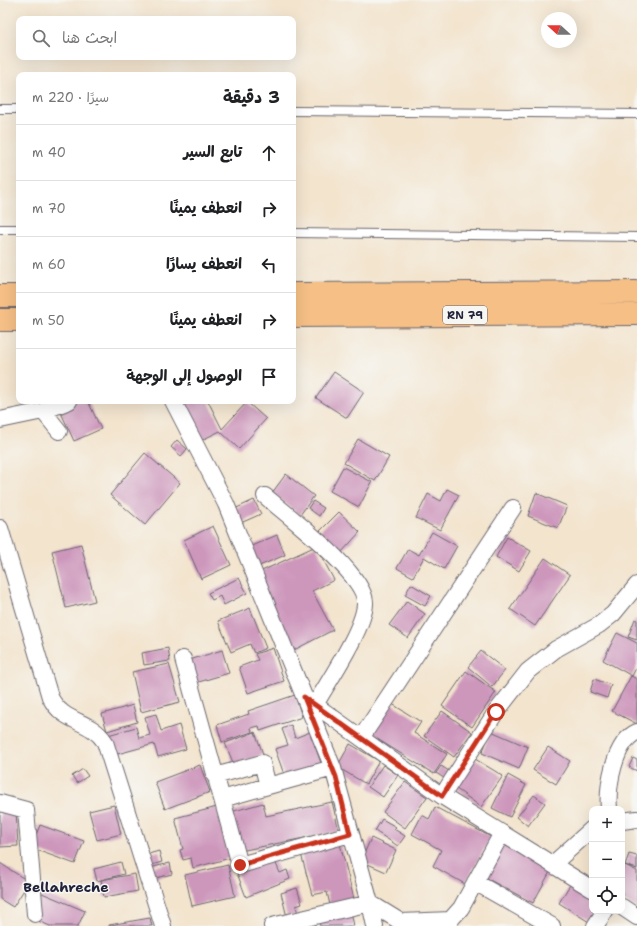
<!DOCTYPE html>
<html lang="ar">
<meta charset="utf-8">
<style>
body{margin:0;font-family:"Shantell Sans","Playpen Sans Arabic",sans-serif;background:#f6f6f6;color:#202124;direction:rtl}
.controls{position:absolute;right:12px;bottom:12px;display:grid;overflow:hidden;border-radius:8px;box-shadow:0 4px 16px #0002}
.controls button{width:36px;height:36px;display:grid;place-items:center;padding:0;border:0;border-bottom:1px solid #e0e0e0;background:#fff;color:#202124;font:20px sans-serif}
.compass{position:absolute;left:541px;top:12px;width:36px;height:36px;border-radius:50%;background:#fff;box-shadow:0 4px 16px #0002;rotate:291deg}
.stop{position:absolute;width:12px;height:12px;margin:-9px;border:3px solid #c8321e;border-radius:50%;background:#fff}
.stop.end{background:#c8321e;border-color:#fff;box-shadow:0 1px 4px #0008}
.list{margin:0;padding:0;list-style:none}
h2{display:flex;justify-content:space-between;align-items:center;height:52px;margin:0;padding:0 16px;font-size:17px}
h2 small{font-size:13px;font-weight:400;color:#757577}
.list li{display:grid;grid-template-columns:26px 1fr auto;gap:12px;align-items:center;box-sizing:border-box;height:56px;padding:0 16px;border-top:1px solid #e0e0e0}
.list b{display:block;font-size:15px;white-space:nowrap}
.list em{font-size:13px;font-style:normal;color:#757577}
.icon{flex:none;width:22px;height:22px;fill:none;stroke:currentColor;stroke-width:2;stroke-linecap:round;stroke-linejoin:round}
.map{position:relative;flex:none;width:637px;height:926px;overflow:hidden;direction:ltr}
.search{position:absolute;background:#fff;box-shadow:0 4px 16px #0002;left:16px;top:16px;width:280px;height:44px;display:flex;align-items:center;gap:10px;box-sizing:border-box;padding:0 14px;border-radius:8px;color:#757577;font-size:15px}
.panel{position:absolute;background:#fff;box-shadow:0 4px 16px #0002;left:16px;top:72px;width:280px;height:332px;border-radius:8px;direction:rtl}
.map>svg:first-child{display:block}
</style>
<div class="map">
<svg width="637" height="926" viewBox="0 0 637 926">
<rect width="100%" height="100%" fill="#f6f6f2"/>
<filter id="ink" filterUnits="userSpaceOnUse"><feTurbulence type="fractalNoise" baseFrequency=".025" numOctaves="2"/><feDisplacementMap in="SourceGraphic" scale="8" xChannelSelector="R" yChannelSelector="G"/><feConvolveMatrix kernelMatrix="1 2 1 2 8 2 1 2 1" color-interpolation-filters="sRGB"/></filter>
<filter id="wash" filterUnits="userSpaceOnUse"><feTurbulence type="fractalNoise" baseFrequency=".012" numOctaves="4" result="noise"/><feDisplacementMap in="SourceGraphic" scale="16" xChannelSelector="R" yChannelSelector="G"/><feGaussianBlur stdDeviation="0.9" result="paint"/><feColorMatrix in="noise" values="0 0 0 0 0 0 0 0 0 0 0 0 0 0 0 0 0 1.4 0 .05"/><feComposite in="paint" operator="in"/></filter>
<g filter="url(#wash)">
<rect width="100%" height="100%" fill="#f3e4ce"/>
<g id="blocks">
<path fill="#cd97bc" d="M334,372L364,392L347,418L316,398Z
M62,401H88L101,429L74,441L57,404Z
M177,401H208L222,429L247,402L266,419L239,449L220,431L198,442Z
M358,439L389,457L375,481L344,463Z
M177,440L187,449L181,456L171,447Z
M145,453L180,483L145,525L110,495Z
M343,467L372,482L359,507L330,491Z
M286,474L314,496L300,515L272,493Z
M447,489L459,495L440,530L416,518L428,494L441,501Z
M536,493L567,506L558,528L528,516Z
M254,500L261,514L234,526L228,512Z
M313,501L324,508L319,516L308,508Z
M339,512L360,532L341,553L319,532Z
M213,526L231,565L201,579L184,540Z
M432,532L457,546L444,569L424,557L413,577L397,568L408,549L419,555Z
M277,535L285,555L250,570L242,550Z
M507,537L531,551L519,571L496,557Z
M81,544L95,601L66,608L52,551Z
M316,546L334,580L312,591L333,630L292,651L253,575Z
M545,558L570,575L535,626L510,609Z
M239,578L247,593L224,605L220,596L212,600L208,593Z
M411,584L431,596L425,606L405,595Z
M407,601L425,614L408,638L389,625Z
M250,608L266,648L254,653L250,644L231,652L218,621Z
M635,619L637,620V640L628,637Z
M617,633L637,643V666L632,676L603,660Z
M168,648L170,661L144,665L142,653Z
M273,648L284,681L248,693L239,667L258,660L255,654Z
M222,650L229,673L192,684L186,661Z
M481,651L505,670L492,687L468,667Z
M169,664L180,702L141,712L132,672Z
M466,671L496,692L472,727L442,706Z
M631,676L637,679V724L612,711Z
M594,679L611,685L607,698L590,692Z
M295,695L302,717L260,731L259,726L251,728L252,732L222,742L217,725L249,714L248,711Z
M389,702L421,722L414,733L447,754L434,774L369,734Z
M133,705L137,722L107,731L102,714Z
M442,711L472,732L454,757L424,736Z
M156,714L161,731L179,725L186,749L158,757L154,744L114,755L108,735L136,727L139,738L150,735L145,717Z
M291,725L295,738L310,732L321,763L285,777L275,749L288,745L282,729Z
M491,731L528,747L519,769L482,753Z
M255,732L263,754L234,765L225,743Z
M350,744L379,761L366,784L337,767Z
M548,747L570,761L556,784L533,770Z
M467,754L503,776L481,807L447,782Z
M633,758L637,760V771L629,767Z
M200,765L210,792L165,809L155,782Z
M383,765L398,775L383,797L368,787Z
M441,766L449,771L444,778L436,773Z
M83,769L88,776L77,783L72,776Z
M508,775L526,785L510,817L492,808Z
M405,782L427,797L405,828L383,812Z
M534,795L545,803L528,826L517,817Z
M332,802L339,831L235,852L227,813L263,803L266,816Z
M114,805L121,834L97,840L89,811Z
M217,807L230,858L193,868L191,858L183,860L180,850L183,849L175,818Z
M435,807L491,837L465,884L433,866L441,850L412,834L422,815L429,819Z
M16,810L18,846L0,847V811Z
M382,819L396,827L394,829L405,836L398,846L375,831Z
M40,825L84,841L75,864L31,848Z
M371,838L396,850L386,872L361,861Z
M339,840L354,899L330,905L327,892L312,895L300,850Z
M500,843L551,870L533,903L482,876Z
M159,851L162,862L148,866L145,855Z
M629,854L637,856V869L625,865Z
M274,859L280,873L287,870L290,879L246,897L237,873Z
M121,862L124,874L97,881L94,869Z
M0,863L29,882L13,907L0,899Z
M170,863L172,874L152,879L149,868Z
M228,865L235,896L192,906L185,875Z
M625,865L637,871V908L622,900V871Z
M135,874L138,891L104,897L101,880Z
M571,883L592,896V911H596L589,922L559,903Z
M297,888L302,904L296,906L298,914L287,917L281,893Z
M42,893L85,911L78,926H50L31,918Z
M350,907L354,926H320L317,914Z
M150,918L152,926H109V925Z"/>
</g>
</g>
<g filter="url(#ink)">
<use href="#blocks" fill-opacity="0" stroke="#6b666e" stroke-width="1"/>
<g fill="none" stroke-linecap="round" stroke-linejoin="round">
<g stroke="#6b666e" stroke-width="10">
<path id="lane" d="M0,109H19
M293,111L637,114
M0,229H19
M293,233L637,237"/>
</g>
<g stroke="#6b666e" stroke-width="18">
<path id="street" d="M173,401L226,504L333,768L370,903L375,926
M43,411L59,431
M0,420L43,411L69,401
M265,496C287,515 368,576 365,604C364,629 328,682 315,705
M0,528L50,697C64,725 89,718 105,742L163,926
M183,659L222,799L268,786L262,763L215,776
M304,697L442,796L592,889
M361,738L513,508
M268,786L333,768
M442,796L496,712L528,671L556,649L599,625L613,614L637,585
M222,799L240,865L350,834
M0,803L26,810L35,914
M609,809C607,787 614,742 637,732
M622,821L637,819
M553,864L592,829
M475,882L552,926
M622,907L637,917
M272,926L370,903L401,922L451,920
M445,926L461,908L502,833
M595,926L605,911"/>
</g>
<g stroke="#6b666e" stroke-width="24">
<path id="highway" d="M293,294L637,292
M0,296H19
M293,316L637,314
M0,320H19"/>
</g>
<use href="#lane" stroke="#fff" stroke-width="8"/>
<use href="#street" stroke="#fff" stroke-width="16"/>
<use href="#highway" stroke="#f5bf86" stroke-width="22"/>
</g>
</g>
<g fill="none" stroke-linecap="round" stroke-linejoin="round" filter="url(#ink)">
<path stroke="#c8321e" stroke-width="5" d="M240,865L350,834L336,777L304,697L442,796L496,712"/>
</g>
<g text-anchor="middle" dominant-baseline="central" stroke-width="3" stroke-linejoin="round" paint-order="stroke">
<rect fill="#f6f6f2" stroke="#626272" stroke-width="1" x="443" y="306" width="44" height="18" rx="3"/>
<g font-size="11" font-weight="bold" fill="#22223b">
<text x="465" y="315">RN 79</text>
</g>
<g font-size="14" font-weight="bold" fill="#22223b" stroke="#f6f6f2">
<text x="66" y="887">Bellahreche</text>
</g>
</g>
</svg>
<div class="controls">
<button>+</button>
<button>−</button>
<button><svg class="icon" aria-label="locate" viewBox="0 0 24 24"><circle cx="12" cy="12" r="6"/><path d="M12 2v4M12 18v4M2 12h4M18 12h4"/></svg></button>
</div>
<svg class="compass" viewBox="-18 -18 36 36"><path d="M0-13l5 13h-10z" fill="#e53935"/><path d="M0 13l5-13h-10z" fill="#757577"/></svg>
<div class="stop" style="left:496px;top:712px"></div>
<div class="stop end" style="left:240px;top:865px"></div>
<div class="search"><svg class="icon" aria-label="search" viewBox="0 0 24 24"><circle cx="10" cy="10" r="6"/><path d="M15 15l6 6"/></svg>ابحث هنا</div>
<section class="panel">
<h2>3 دقيقة<small>سيرًا · 220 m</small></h2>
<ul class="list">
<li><svg class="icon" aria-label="ahead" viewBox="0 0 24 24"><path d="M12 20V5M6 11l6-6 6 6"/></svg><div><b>تابع السير</b></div><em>40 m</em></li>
<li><svg class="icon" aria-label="right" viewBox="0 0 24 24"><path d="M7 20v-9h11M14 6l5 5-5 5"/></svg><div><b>انعطف يمينًا</b></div><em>70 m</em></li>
<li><svg class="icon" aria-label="left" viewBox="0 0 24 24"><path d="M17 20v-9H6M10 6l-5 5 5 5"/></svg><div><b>انعطف يسارًا</b></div><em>60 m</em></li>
<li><svg class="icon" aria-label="right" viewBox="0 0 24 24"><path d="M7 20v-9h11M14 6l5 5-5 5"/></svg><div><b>انعطف يمينًا</b></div><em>50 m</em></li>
<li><svg class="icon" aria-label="arrive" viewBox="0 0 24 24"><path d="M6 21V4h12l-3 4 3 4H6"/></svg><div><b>الوصول إلى الوجهة</b></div></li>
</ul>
</section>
</div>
